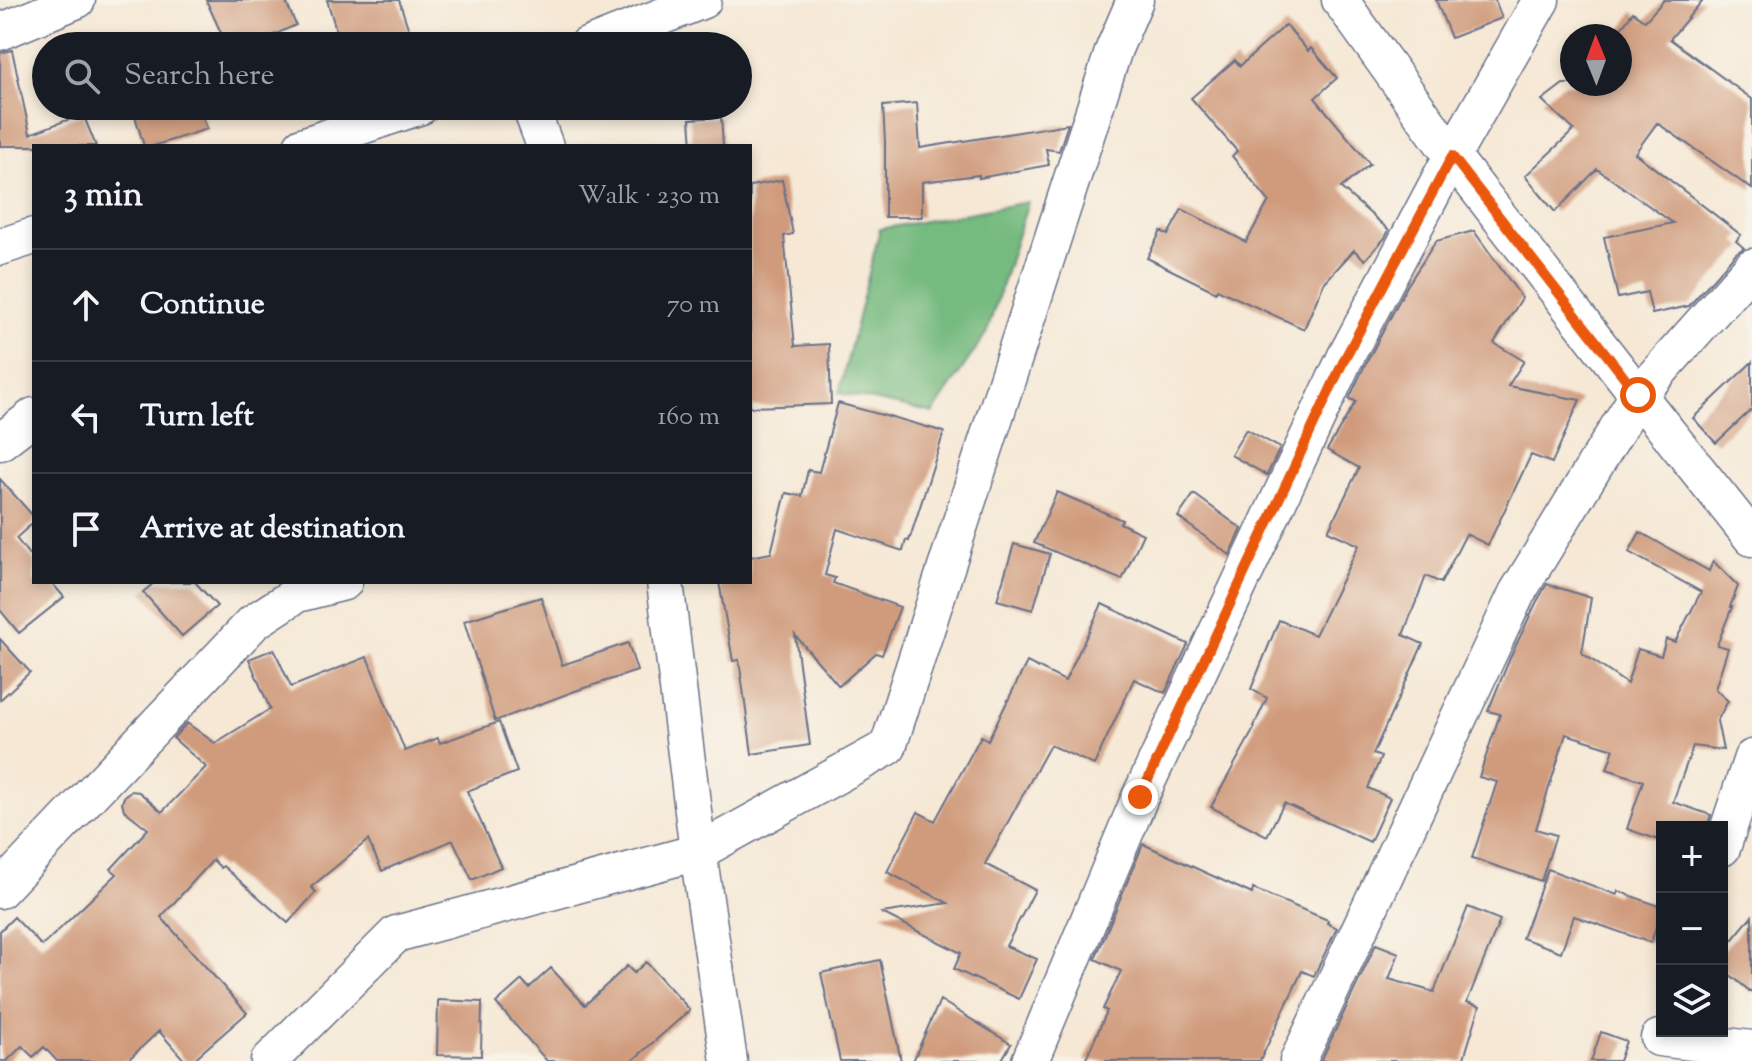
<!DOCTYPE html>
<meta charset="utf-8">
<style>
body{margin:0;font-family:"Sorts Mill Goudy",serif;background:#242831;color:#f1f3f6}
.controls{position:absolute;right:24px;bottom:24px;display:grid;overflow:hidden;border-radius:0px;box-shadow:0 4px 12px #0003}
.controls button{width:72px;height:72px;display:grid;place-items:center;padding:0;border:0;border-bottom:2px solid #363941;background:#171b24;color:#f1f3f6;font:40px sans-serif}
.compass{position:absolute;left:1560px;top:24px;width:72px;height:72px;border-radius:50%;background:#171b24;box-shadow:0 4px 12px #0003;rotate:359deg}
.stop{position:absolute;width:24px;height:24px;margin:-18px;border:6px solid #ea580c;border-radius:50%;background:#fff}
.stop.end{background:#ea580c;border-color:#fff;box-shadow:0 2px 8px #0008}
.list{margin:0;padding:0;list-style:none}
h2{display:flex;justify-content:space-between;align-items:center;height:104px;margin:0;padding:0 32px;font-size:34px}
h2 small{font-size:26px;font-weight:400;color:#9ea1a6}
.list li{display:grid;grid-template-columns:52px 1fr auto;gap:24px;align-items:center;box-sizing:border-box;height:112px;padding:0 32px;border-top:2px solid #363941}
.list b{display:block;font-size:30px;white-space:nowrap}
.list em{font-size:26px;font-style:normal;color:#9ea1a6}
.icon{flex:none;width:44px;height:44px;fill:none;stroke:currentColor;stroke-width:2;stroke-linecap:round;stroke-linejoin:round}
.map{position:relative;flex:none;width:1752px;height:1061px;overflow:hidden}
.search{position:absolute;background:#171b24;box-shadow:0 4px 12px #0003;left:32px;top:32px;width:720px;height:88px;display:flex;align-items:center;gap:20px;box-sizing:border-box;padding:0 28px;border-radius:44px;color:#9ea1a6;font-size:30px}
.panel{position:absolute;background:#171b24;box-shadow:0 4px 12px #0003;left:32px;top:144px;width:720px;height:440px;border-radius:0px}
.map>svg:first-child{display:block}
</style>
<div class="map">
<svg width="1752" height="1061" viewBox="0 0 1752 1061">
<rect width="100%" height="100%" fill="#f7f3e8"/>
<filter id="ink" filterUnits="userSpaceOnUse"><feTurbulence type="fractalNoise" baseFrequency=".0125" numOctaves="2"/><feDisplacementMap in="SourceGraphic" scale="16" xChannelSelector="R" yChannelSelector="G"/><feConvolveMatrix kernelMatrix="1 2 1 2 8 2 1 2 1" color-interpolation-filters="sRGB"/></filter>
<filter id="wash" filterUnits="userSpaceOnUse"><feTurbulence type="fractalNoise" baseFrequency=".006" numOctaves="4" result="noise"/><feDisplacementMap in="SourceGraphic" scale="32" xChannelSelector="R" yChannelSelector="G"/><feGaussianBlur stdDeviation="1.8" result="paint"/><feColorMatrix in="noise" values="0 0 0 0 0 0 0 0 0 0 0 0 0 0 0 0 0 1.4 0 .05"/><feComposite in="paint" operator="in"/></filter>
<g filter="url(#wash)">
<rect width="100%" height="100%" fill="#f6e8d5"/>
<path fill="#74ba7e" stroke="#48746e" stroke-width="2" d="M1028,202L987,332L933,413L839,393L880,229Z"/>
<g id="blocks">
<path fill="#d09b7d" d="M206,0H285L296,25L249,46H227Z
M327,0H399L414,46H341Z
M1436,0H1495L1502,18L1451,38Z
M1664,0H1703L1670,39L1752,99V189L1657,123L1635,153L1741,235L1736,241L1744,248L1736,253L1689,306L1652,314L1647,292L1618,298L1604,237L1673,223L1597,169L1555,212L1525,176L1574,130L1542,100L1563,84H1620V30L1633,12L1645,21Z
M1286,25L1308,51L1311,48L1337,78L1315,98L1370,164L1341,188L1389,230L1385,238L1365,260L1354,250L1324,283L1304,329L1217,289L1216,292L1147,258L1161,231L1168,235L1182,209L1246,242L1269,201L1232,156L1237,151L1191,98L1235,60L1240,66Z
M12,50L30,134L83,114L96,146H0V53Z
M917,103L920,148L1068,124L1059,151L1046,149L1049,165L979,178V175L922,182V217H885V142L883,106Z
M132,106H199L207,129L153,146H144Z
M721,117L723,146H692L690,119Z
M782,180L793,234L784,236L795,346L829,344L831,404L750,407V186Z
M1474,231L1522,298L1494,343L1524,361L1508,386L1580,400L1552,463L1531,455L1488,545L1466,534L1441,583L1426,576L1403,635L1423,644L1373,754L1381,757L1368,788L1390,798L1370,842L1284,803L1267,836L1211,807L1255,727L1254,726L1267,698L1251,689L1279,620L1315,635L1359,545L1328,531L1359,468L1327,450L1356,401L1349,399L1364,367L1407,286L1436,241Z
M1752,362V409L1716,443L1693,418Z
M838,403L889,417V416L944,432L909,541L906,540L903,551L837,529L825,575L835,578L833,583L900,607L882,655L876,653L839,686L795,635L810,745L752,754L739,660L733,661L719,582H750V557L771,553L786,493L802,496L808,470L819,472Z
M1246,429L1280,448L1267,475L1231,455Z
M0,479L34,517V522L16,538L34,561V582H51L64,597L19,633L0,610Z
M1057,492L1122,520L1120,523L1143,534L1122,580L1034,543Z
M1194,494L1242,529L1230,555L1178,517Z
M1640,532L1709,571L1713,561L1738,586L1730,607H1732L1717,645L1728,648L1715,689L1728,701L1717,721L1723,750L1693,746L1673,802L1711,815L1707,827H1662V841L1627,829L1643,781L1607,769L1614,749L1566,734L1536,829L1556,835L1541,881L1472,858L1497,782L1479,777L1500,714L1488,711L1510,658L1536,603L1547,584L1591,598L1582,653L1627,684L1638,649L1661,656L1666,639L1675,642L1701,592L1629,552Z
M1014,544L1050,554L1033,610L997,600Z
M155,582H195L217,606L182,636L143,592Z
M541,597L562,665L628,643L637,671L575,691L495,721L464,621Z
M1102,604L1188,644L1165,693L1134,679L1094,765L1050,745L985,864L1035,890L1006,946L1037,959L1019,999L954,969L961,953L882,913L948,903L887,872L918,812L935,821L981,736L988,740L1027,662L1065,681Z
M0,639L30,672L0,700Z
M274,649L291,687L367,657L405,751L438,738L440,743L499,722L517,772L467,791L501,867L472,880L453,840L382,871L368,840L311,887L316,892L288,923L223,866L221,868L213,860L161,917L247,1013L192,1061H185L159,1031L127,1061H57L44,1047L33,1057L22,1046L7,1061H0V931L14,917L42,946L117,874L111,869L148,829L124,810L122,802L125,795L131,791L139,792L162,812L206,767L173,738L187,723L215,743L270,709L249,659Z
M1143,844L1252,894L1253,889L1328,920L1327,923L1337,928L1314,976L1302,971L1260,1061H1085L1107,1011L1103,1009L1121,971L1095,959Z
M1548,869L1617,895L1618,891L1662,907L1651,943L1574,916L1561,952L1522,938Z
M1468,907L1500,920L1467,1002L1480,1006L1463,1061H1321L1376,944L1399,953L1389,979L1434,992Z
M1752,916V993L1722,968V952Z
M880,960L901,1061H840L821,973Z
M646,962L690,1010L632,1061H547L496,1003L522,980L529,988L551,968L585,1005L627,966L634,973Z
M438,1000L482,1002L481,1056L437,1055Z
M940,1000L1011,1044L1001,1061H913Z
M1601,1032L1626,1041L1619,1061H1591Z"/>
</g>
</g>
<g filter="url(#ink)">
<use href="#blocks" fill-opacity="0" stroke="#687088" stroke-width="2"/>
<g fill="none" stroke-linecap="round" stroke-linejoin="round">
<g stroke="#687088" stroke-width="39">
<path id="minor" d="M1340,0L1452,156L1638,395L1752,538
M0,32L77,0
M587,46L703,0
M530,106L545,146
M302,146L421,106
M0,247L34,236
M0,442L34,416
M665,582L698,852L729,1061
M1722,848L1752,758
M0,890L254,622L297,594L344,582
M1659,1038L1752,1049
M269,1061L396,934L698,852L888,747L1114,49L1135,0
M1030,1061L1140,797L1345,358L1452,156L1541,0
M1298,1061L1517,593L1638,395L1752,267"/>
</g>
<use href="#minor" stroke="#fff" stroke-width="36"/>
</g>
</g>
<g fill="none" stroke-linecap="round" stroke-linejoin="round" filter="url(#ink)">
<path stroke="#ea580c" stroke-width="10" d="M1140,797L1345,358L1452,156L1638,395"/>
</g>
</svg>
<div class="controls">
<button>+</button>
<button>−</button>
<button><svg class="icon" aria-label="layers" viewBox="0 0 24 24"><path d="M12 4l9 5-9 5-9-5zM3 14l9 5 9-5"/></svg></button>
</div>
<svg class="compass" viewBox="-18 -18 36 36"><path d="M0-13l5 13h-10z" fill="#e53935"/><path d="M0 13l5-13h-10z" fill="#9ea1a6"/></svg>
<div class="stop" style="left:1638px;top:395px"></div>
<div class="stop end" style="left:1140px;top:797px"></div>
<div class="search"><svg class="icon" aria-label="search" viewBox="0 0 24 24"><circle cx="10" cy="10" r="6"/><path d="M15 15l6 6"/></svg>Search here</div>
<section class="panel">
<h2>3 min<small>Walk · 230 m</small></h2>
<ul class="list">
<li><svg class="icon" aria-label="ahead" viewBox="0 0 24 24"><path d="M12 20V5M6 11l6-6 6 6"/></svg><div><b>Continue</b></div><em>70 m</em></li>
<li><svg class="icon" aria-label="left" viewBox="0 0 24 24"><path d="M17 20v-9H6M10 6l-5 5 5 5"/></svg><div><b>Turn left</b></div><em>160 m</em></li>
<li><svg class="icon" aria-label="arrive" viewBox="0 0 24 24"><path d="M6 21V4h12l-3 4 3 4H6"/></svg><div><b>Arrive at destination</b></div></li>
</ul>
</section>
</div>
